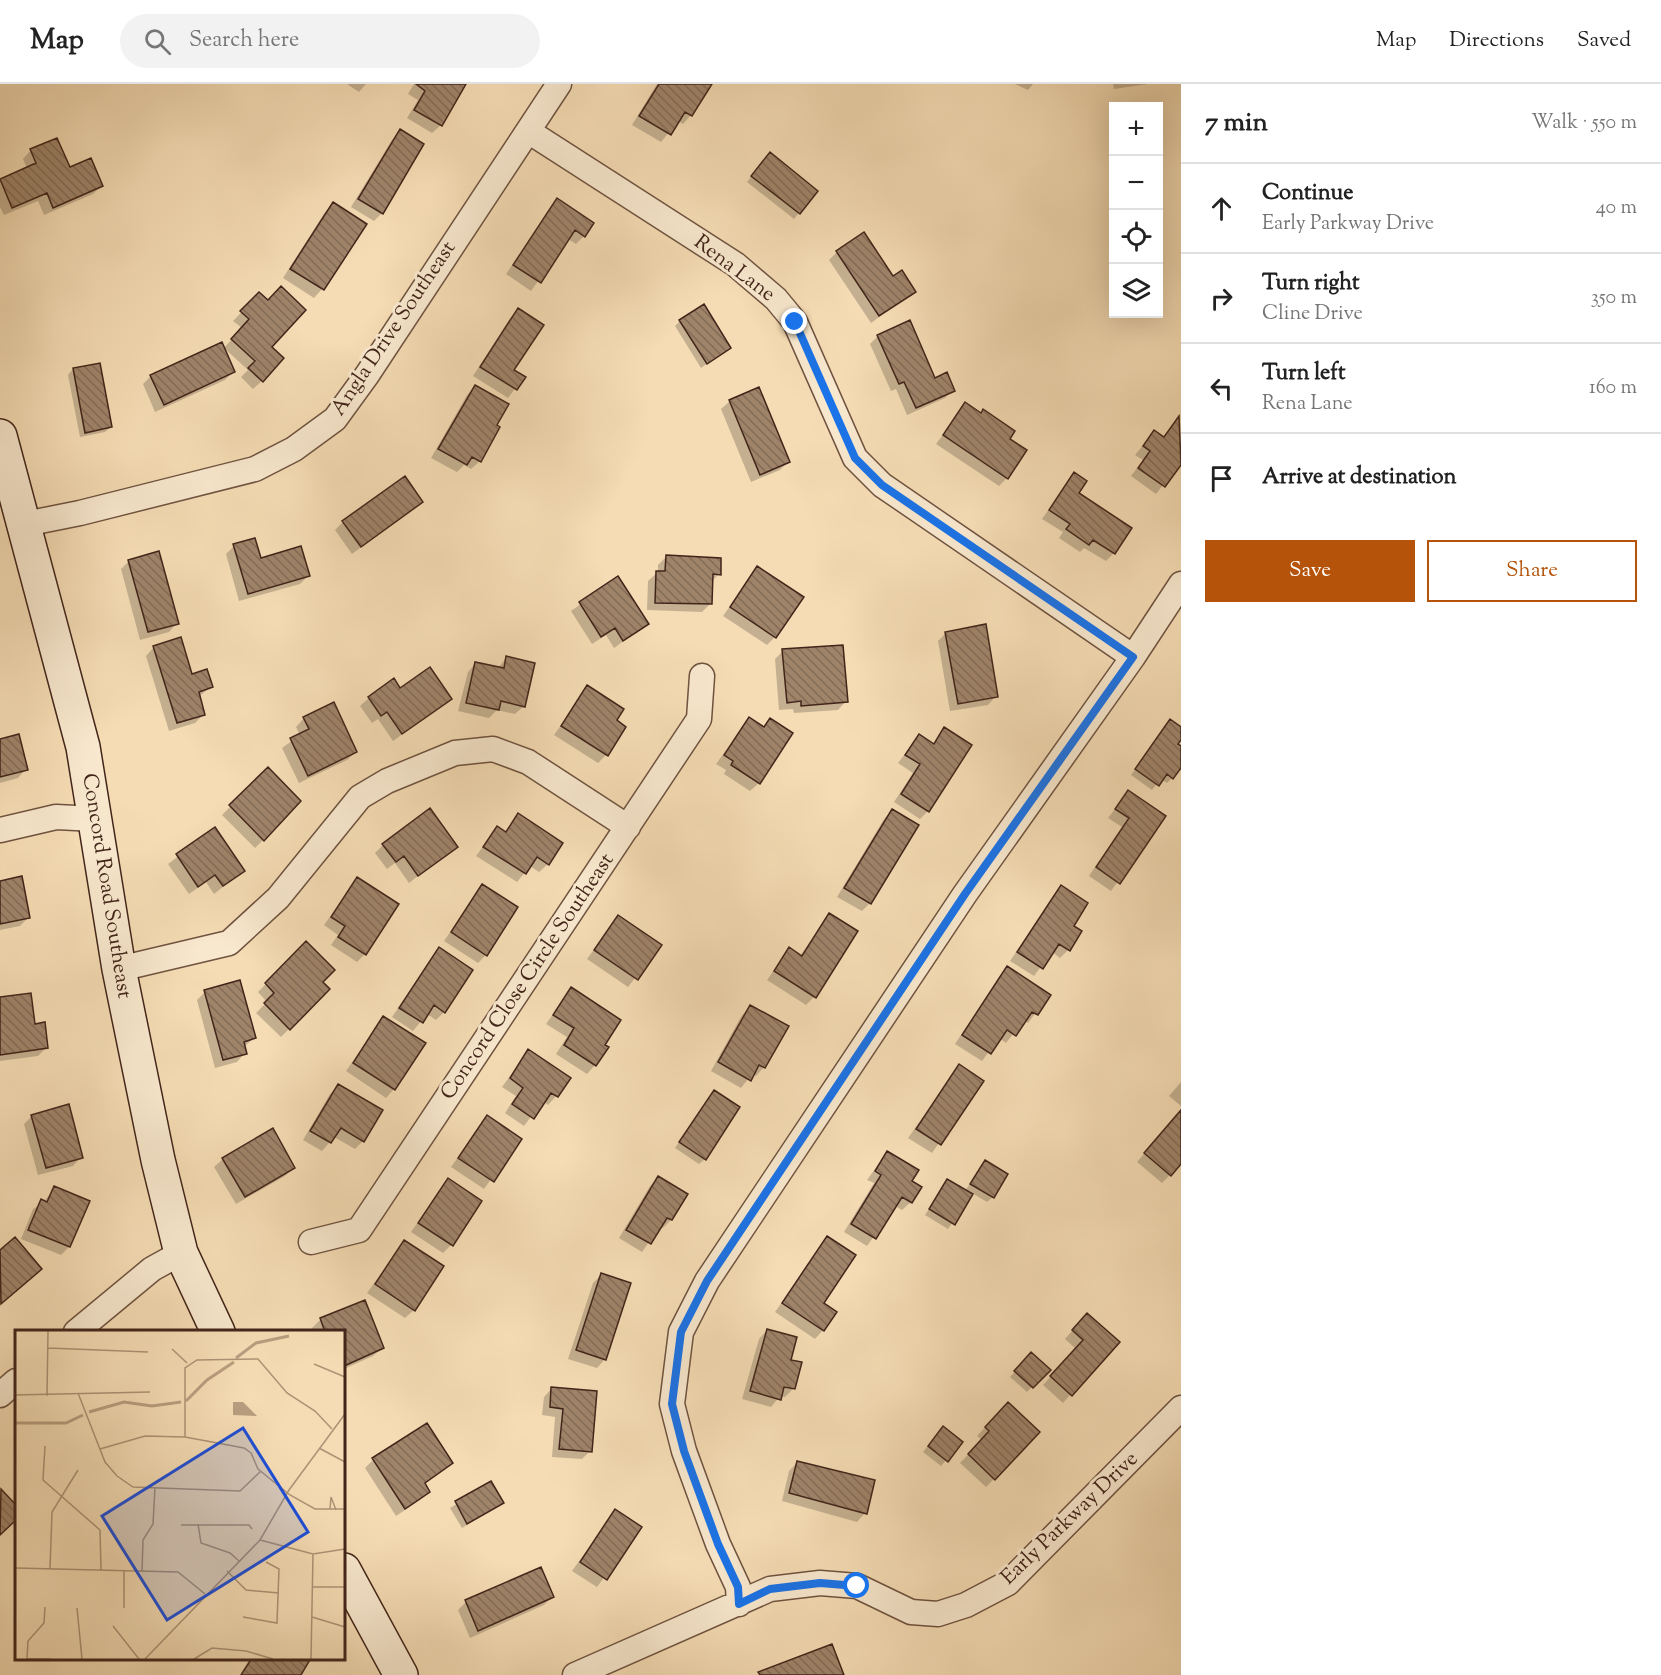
<!DOCTYPE html>
<meta charset="utf-8">
<style>
body{margin:0;font-family:"Sorts Mill Goudy",serif;background:#f2f2f2;color:#222}
.controls{position:absolute;right:18px;top:18px;display:grid;overflow:hidden;border-radius:0px;box-shadow:0 6px 24px #0002}
.controls button{width:54px;height:54px;display:grid;place-items:center;padding:0;border:0;border-bottom:2px solid #e0e0e0;background:#fff;color:#222;font:30px sans-serif}
.stop{position:absolute;width:18px;height:18px;margin:-14px;border:4px solid #1a73e8;border-radius:50%;background:#fff}
.stop.end{background:#1a73e8;border-color:#fff;box-shadow:0 2px 6px #0008}
.list{margin:0;padding:0;list-style:none}
h2{display:flex;justify-content:space-between;align-items:center;height:78px;margin:0;padding:0 24px;font-size:26px}
h2 small{font-size:20px;font-weight:400;color:#767676}
.list li{display:grid;grid-template-columns:39px 1fr auto;gap:18px;align-items:center;box-sizing:border-box;height:90px;padding:0 24px;border-top:2px solid #e0e0e0}
.list b{display:block;font-size:22px;white-space:nowrap}
.list p{margin:0;font-size:20px;white-space:nowrap;color:#767676}
.list em{font-size:20px;font-style:normal;color:#767676}
.actions{display:flex;gap:12px;padding:18px 24px}
.actions a{flex:1;padding:14px 0;border:2px solid #b45309;border-radius:0px;text-align:center;font-size:21px;color:#b45309}
.actions .main{background:#b45309;color:#fff}
.icon{flex:none;width:33px;height:33px;fill:none;stroke:currentColor;stroke-width:2;stroke-linecap:round;stroke-linejoin:round}
.map{position:relative;flex:none;width:1181px;height:1591px;overflow:hidden}
header{display:flex;align-items:center;gap:36px;box-sizing:border-box;height:84px;padding:0 30px;background:#fff;border-bottom:2px solid #e0e0e0}
header strong{font-size:28px}
nav{display:flex;gap:33px;margin-inline-start:auto;font-size:21px}
.search{width:420px;height:54px;background:#f2f2f2;display:flex;align-items:center;gap:15px;box-sizing:border-box;padding:0 21px;border-radius:33px;color:#767676;font-size:22px}
main{display:flex}
aside{flex:1;background:#fff}
.map>svg:first-child{display:block}
</style>
<header>
<strong>Map</strong>
<div class="search"><svg class="icon" aria-label="search" viewBox="0 0 24 24"><circle cx="10" cy="10" r="6"/><path d="M15 15l6 6"/></svg>Search here</div>
<nav><a>Map</a><a>Directions</a><a>Saved</a></nav>
</header>
<main>
<div class="map">
<svg width="1181" height="1591" viewBox="0 0 1181 1591">
<defs>
<pattern id="building-back-hatch" width="6" height="6" patternUnits="userSpaceOnUse" patternTransform="scale(1.5)"><rect width="6" height="6" fill="#9f846a"/><path d="M-1 5l2 2M0 0l6 6M5-1l2 2" fill="none" stroke="#836c56"/></pattern>
</defs>
<rect width="100%" height="100%" fill="#f5dcb4"/>
<filter id="stains"><feTurbulence type="fractalNoise" baseFrequency=".00333" numOctaves="4"/><feColorMatrix values="0 0 0 0 .2 0 0 0 0 .09 0 0 0 0 .02 0 0 0 .5 -.17"/></filter>
<radialGradient id="worn" r=".72"><stop offset=".6" stop-color="#630" stop-opacity="0"/><stop offset="1" stop-color="#630" stop-opacity=".3"/></radialGradient>
<path fill="#0003" d="M347,0H366L359,8Z
M414,0H465L441,41L432,49L407,34L418,16L408,10Z
M657,0H710L691,31L683,40L678,37L661,58L632,41Z
M1015,0H1033L1028,6Z
M1113,0H1148L1114,5Z
M400,47L382,129L374,137L351,123L392,56Z
M31,66L69,85L102,101L93,110L44,131L38,117L4,131L0,123V97L27,84L23,75Z
M765,75L816,107L794,135L747,98Z
M557,116L584,152L576,160L568,155L531,207L506,190Z
M334,120L365,140L322,205L314,214L283,194L325,128Z
M837,168L892,194L914,208L871,239L829,176Z
M259,210L270,263L262,297L253,305L241,293L248,286L224,264L242,244L233,237Z
M518,226L512,287L523,294L508,314L473,292L510,234Z
M680,237L729,264L701,284L675,242Z
M878,252L934,296L953,306L945,314L907,331L896,305L891,307L870,260Z
M73,285L111,343L105,348L80,353L68,291Z
M234,287L225,296L155,328L143,300L151,292Z
M475,302L495,342L480,377L471,385L464,381L457,388L431,374L467,311Z
M730,317L788,378L780,386L751,398L721,325Z
M966,320L1008,355L1007,394L999,402L936,360Z
M1179,334L1181,378L1156,410L1131,392L1143,376L1135,371L1154,348L1163,354Z
M1074,390L1077,410L1114,469L1106,477L1084,464L1080,468L1059,454L1063,448L1042,435Z
M421,418L352,470L335,446L343,438Z
M234,462L260,476L308,492L300,500L239,517L226,470Z
M666,473L719,490L711,498L710,520L702,528L647,526L648,497L658,488V481Z
M129,477L177,539L169,548L140,556L121,485Z
M757,484L775,553L767,561L723,532Z
M617,494L647,540L614,564L606,551L592,560L571,527Z
M946,549L996,612L988,621L950,627L938,557Z
M154,563L211,603L198,613L204,630L195,639L169,647L146,572Z
M783,567L846,617L838,626L794,629L793,625L779,626L775,575Z
M507,573L524,622L515,630L497,626L489,634L458,627L468,588L476,579L498,584Z
M588,603L615,637L606,671L598,679L554,651Z
M400,606L450,615L393,657L378,635L372,639L360,622L369,614Z
M304,634L356,668L347,676L299,699L282,664L300,651L296,643Z
M749,635L762,644L770,636L759,699L750,707L724,690L726,686L716,680Z
M1170,637L1176,660L1172,694L1167,699L1161,695L1152,706L1131,691Z
M945,645L928,727L920,735L894,718L913,689L898,679L919,652L932,661Z
M0,657L26,685L18,694L0,699Z
M268,685L279,740L255,764L222,731Z
M1128,708L1164,732L1111,807L1089,792L1122,743L1108,734Z
M892,727L870,819L862,827L837,813L884,735Z
M518,731L548,780L539,788L530,782L517,798L476,772L497,744L504,749Z
M214,745L243,787L214,810L206,798L189,810L168,780Z
M383,761L456,762L409,799L395,779L387,785L375,769Z
M357,795L365,870L357,878L331,861L338,851L324,841Z
M0,798L28,834L20,842L0,846Z
M482,802L486,871L478,879L444,857Z
M1061,803L1072,842L1068,866L1060,874L1052,868L1034,892L1010,877L1053,812Z
M829,830L814,913L806,921L767,896L789,865L800,872Z
M618,833L660,862L628,903L587,875Z
M306,859L321,898L328,905L281,953L256,929L267,918L258,908Z
M439,865L444,928L436,936L427,930L413,947L392,933Z
M1007,884L1049,911L1028,939L1024,936L1006,959L999,954L982,977L955,960L999,893Z
M571,905L603,961L595,981L587,990L556,970L567,953L546,940Z
M205,908L254,954L244,963L245,969L237,978L215,984L197,916Z
M0,915L34,942L47,963L38,972L0,977Z
M751,922L764,983L756,992L752,990L741,1004L711,987L742,931Z
M383,934L394,1005L386,1014L346,987Z
M528,967L569,994L556,1012L548,1021L543,1017L524,1042L505,1029L516,1012L502,1003Z
M959,982L982,997L932,1069L908,1054Z
M1181,998V1022L1169,1012Z
M338,1002L363,1057L355,1065L334,1053L322,1067L303,1056L330,1010Z
M714,1008L705,1075L699,1080L675,1064Z
M1181,1027L1170,1091L1162,1099L1137,1078Z
M32,1032L81,1073L73,1082L38,1091L24,1040Z
M487,1033L520,1055L484,1105L451,1083Z
M887,1068L910,1098L911,1118L902,1126L895,1122L867,1162L844,1148L874,1099L867,1096Z
M223,1075L294,1083L285,1092L236,1120L214,1083Z
M985,1077L993,1113L987,1118L972,1109L948,1145L925,1131L948,1097L965,1107Z
M658,1094L671,1136L663,1144L660,1142L642,1168L619,1154L650,1102Z
M448,1096L451,1161L443,1169L411,1148Z
M54,1104L69,1163L61,1171L21,1155L33,1125L44,1118Z
M827,1154L822,1220L823,1246L815,1255L775,1228Z
M15,1155L32,1193L0,1220V1168Z
M404,1158L414,1226L405,1234L367,1209Z
M601,1191L605,1275L597,1284L568,1275L593,1199Z
M321,1235L382,1264L373,1272L344,1285V1248H314L312,1244Z
M1079,1239L1117,1258L1063,1319L1043,1301L1076,1265L1065,1255Z
M767,1246L789,1277L793,1305L785,1313L780,1312L771,1323L742,1315L759,1255Z
M1031,1270L1048,1286L1027,1308L1010,1293Z
M552,1304L590,1367L582,1375L552,1373L555,1333L542,1331L544,1313Z
M999,1328L994,1395L986,1403L960,1379L982,1356L977,1352Z
M938,1349L961,1358L941,1382L923,1368Z
M373,1376L452,1379L424,1400L429,1408L420,1416L396,1432L365,1384Z
M797,1379L865,1429L857,1438L782,1417L789,1387Z
M491,1399L502,1419L462,1444L450,1424Z
M1,1407L16,1423V1434L0,1449Z
M615,1427L640,1444L597,1503L572,1487Z
M552,1513L544,1521L470,1554L458,1526L466,1518Z
M250,1574H309L299,1591H240Z"/>
<path fill="url(#building-back-hatch)" stroke="#42251a" stroke-width="1.5" d="M416,0H466L442,42L414,26L425,7Z
M659,0H712L692,32L685,28L671,51L639,32Z
M400,45L424,60L383,130L358,115Z
M57,54L70,83L91,74L103,102L53,124L47,109L12,124L0,95L36,79L30,65Z
M770,68L818,107L800,130L751,92Z
M557,114L594,139L585,153L575,146L541,199L513,181Z
M333,118L367,140L324,206L290,185Z
M864,148L893,192L902,186L916,208L879,232L836,167Z
M281,202L306,226L272,263L284,274L263,298L248,284L255,277L231,255L249,235L240,227L259,208L268,216Z
M704,220L731,264L707,280L679,236Z
M518,224L544,241L514,286L526,293L517,306L480,283Z
M910,236L935,294L947,288L955,307L916,324L904,298L899,300L877,251Z
M222,258L235,288L164,321L150,291Z
M100,279L112,343L85,349L73,284Z
M475,301L509,320L497,341L500,343L481,378L472,373L467,381L438,365Z
M759,303L790,378L760,391L729,316Z
M965,318L981,329L983,325L1015,347L1010,355L1027,366L1008,395L943,351Z
M1179,332L1181,381L1165,403L1138,384L1150,367L1143,362L1154,346L1164,353Z
M1074,388L1087,397L1079,409L1132,444L1115,470L1093,456L1089,461L1066,445L1070,440L1049,426Z
M405,392L423,418L361,463L342,437Z
M255,454L261,474L301,462L310,492L248,510L233,460Z
M159,467L179,540L148,548L128,476Z
M666,471L721,474V491L713,490L712,520L655,519L656,487H665Z
M757,482L804,513L776,554L730,523Z
M618,492L649,540L623,557L615,544L601,553L579,518Z
M986,540L998,613L958,620L945,548Z
M181,553L192,590L207,585L213,603L199,608L205,631L177,639L153,562Z
M843,561L848,618L801,622V617L787,619L782,565Z
M506,572L535,579L525,623L501,617L499,626L466,619L475,578L504,584Z
M430,583L452,615L402,650L387,628L381,632L368,613L394,594L400,604Z
M587,601L624,625L617,636L626,643L608,672L561,642Z
M334,618L357,668L308,692L290,654L309,645L303,633Z
M749,633L764,643L770,634L793,649L760,700L731,681L733,677L724,671Z
M1170,635L1181,643V656L1178,660L1181,662V684L1173,695L1167,690L1159,702L1135,685Z
M944,643L972,661L929,728L901,710L920,680L905,671L919,650L934,660Z
M19,650L28,686L0,693V655Z
M268,683L301,717L264,757L229,721Z
M1128,706L1166,732L1120,800L1096,783L1129,734L1115,725Z
M430,724L458,763L418,792L404,772L396,778L382,760Z
M892,725L919,741L871,820L844,804Z
M518,729L563,759L549,781L537,773L526,790L483,763L497,742L506,748Z
M215,743L245,787L223,802L215,791L198,803L176,770Z
M22,792L30,834L0,840V797Z
M357,793L399,820L366,871L338,853L345,842L331,833Z
M482,800L518,823L487,872L451,848Z
M1061,801L1088,819L1074,842L1082,847L1070,867L1059,860L1043,885L1017,868Z
M829,829L858,847L816,914L774,887L789,863L802,872Z
M618,831L662,861L638,896L594,866Z
M306,857L335,886L323,898L330,905L290,946L264,919L274,909L265,899Z
M439,863L473,886L445,929L434,921L423,939L399,924Z
M1007,882L1051,911L1038,931L1032,928L1016,952L1007,946L991,970L962,951Z
M240,896L256,954L244,958L247,970L223,976L204,906Z
M571,903L621,936L605,961L609,963L596,982L564,961L574,944L553,931Z
M31,909L35,940L45,938L48,964L0,971V913Z
M750,921L789,942L765,984L759,981L751,997L718,978Z
M383,932L426,959L395,1006L353,979Z
M528,965L571,994L558,1013L551,1009L534,1035L512,1020L523,1004L510,994Z
M959,980L984,997L941,1061L916,1045Z
M338,1000L383,1026L364,1058L341,1044L331,1059L310,1047Z
M714,1006L740,1023L706,1076L679,1058Z
M69,1020L83,1074L46,1084L31,1031Z
M1181,1026V1080L1171,1092L1144,1069Z
M487,1031L522,1055L494,1098L458,1074Z
M273,1044L295,1084L245,1113L222,1074Z
M887,1067L919,1086L912,1097L922,1103L912,1119L902,1113L876,1155L851,1140L881,1091L875,1087Z
M985,1076L1008,1090L994,1114L970,1100Z
M658,1092L688,1110L672,1136L667,1134L651,1160L626,1146Z
M448,1094L482,1117L453,1162L418,1139Z
M947,1095L973,1110L955,1141L929,1125Z
M54,1102L90,1117L70,1163L28,1146L41,1115L47,1118Z
M827,1152L856,1171L824,1219L837,1228L824,1247L782,1219Z
M15,1153L42,1185L1,1220L0,1166Z
M404,1156L444,1182L415,1227L375,1200Z
M601,1189L631,1199L606,1276L576,1266Z
M365,1216L384,1264L344,1282V1248H325L320,1234Z
M1087,1229L1120,1258L1072,1312L1050,1292L1083,1256L1072,1246Z
M767,1245L797,1253L791,1276L802,1278L795,1305L784,1303L781,1316L750,1307Z
M1031,1268L1051,1286L1033,1304L1014,1287Z
M551,1303L597,1307L592,1368L559,1365L563,1325L550,1323Z
M1008,1318L1040,1348L995,1396L968,1370L989,1347L985,1343Z
M427,1339L453,1379L425,1399L430,1408L405,1425L372,1374Z
M943,1342L963,1358L948,1378L928,1362Z
M797,1377L875,1396L867,1430L789,1409Z
M491,1397L504,1419L467,1440L455,1417Z
M1,1405L16,1421V1436L0,1451Z
M615,1425L642,1443L607,1496L580,1478Z
M541,1483L554,1513L478,1547L465,1516Z
M832,1560L844,1591H760L758,1588Z
M252,1574H311L301,1591H241Z"/>
<g fill="none" stroke-linecap="round" stroke-linejoin="round">
<g stroke="#6f5340" stroke-width="27">
<path id="street" d="M528,47L735,180L776,215L795,238L855,374L882,401L1133,573
M25,440L80,429L255,385L294,365L335,335L367,291L559,0
M0,746L56,733L96,735
M119,885L229,859L278,814L360,713L387,697L455,669L493,665L528,678L628,743
M311,1158L359,1146L699,635L702,592
M76,1248L152,1185L181,1169
M0,1311L16,1297
M739,1520L738,1503L718,1460L684,1367L672,1320L681,1248L707,1197L965,810L1133,573L1181,500
M575,1591L770,1505L820,1499L857,1502L911,1528L938,1530L966,1521L1008,1499L1181,1324"/>
</g>
<g stroke="#42251a" stroke-width="36">
<path id="secondary" d="M0,352L83,663L119,885L158,1076L181,1169L218,1248
M344,1486L401,1591"/>
</g>
<use href="#street" stroke="#f8e8ce" stroke-width="24"/>
<use href="#secondary" stroke="#f8e8ce" stroke-width="33"/>
</g>
<g fill="none" stroke-linecap="round" stroke-linejoin="round">
<path stroke="#1a73e8" stroke-width="8" d="M795,238L855,374L882,401L1133,573L965,810L707,1197L681,1248L672,1320L684,1367L718,1460L738,1503L739,1520L770,1505L820,1499L857,1502"/>
</g>
<g text-anchor="middle" dominant-baseline="central" stroke-width="6" stroke-linejoin="round" paint-order="stroke">
<g font-size="21" fill="#42251a" stroke="#f8e8ce">
<text transform="translate(734 185) rotate(37)">Rena Lane</text>
<text transform="translate(394 245) rotate(-56)">Angla Drive Southeast</text>
<text transform="translate(106 802) rotate(81)">Concord Road Southeast</text>
<text transform="translate(528 893) rotate(-56)">Concord Close Circle Southeast</text>
<text transform="translate(1070 1435) rotate(-44)">Early Parkway Drive</text>
</g>
</g>
<g transform="translate(15 1246)">
<rect width="330" height="330" fill="#f5dcb4"/>
<path d="M218,72H228L242,86L218,85Z" fill="#b89e80"/>
<path fill="none" stroke="#b89e80" stroke-width="3" d="M221,28L241,13L274,6M171,71L192,50L219,32M74,82L109,72L137,76L166,72M0,93H51L68,85"/>
<path fill="none" stroke="#ad9376" stroke-width="1.5" d="M33,18L133,22M157,19L172,33M299,34L330,47M63,63L90,132L102,146L118,157L225,161L246,141M0,65L135,62M32,66L33,1M170,107V38L182,30L243,29L272,63L300,81L317,99M30,116L28,150L85,200L86,240M304,118L330,132M85,119L130,106L170,107L229,118L236,123L243,139L275,165L300,179H330M315,179L316,167L321,180M183,194L186,213L215,223L224,231M166,195H234L237,199M245,210L298,224L330,219M0,238L163,242L190,264M35,239L37,182L63,140M109,240V278M127,241L128,210L138,194L140,158M212,241L231,260L264,263M298,257H330M62,278L67,329M228,287L262,293L264,239L251,232M297,287L330,297M98,296L124,329M12,329L13,311L29,293L30,277M12,329H36M130,329L245,210L274,160L330,84M179,329L197,318L231,321L258,329M296,329L298,224"/>
<path fill="#1d4ed8" fill-opacity="0.15" stroke="#1d4ed8" stroke-width="3" d="M228,98L293,202L152,290L87,186Z"/>
<rect width="330" height="330" fill="none" stroke="#42251a" stroke-width="3"/>
</g>
<rect width="100%" height="100%" filter="url(#stains)"/>
<rect width="100%" height="100%" fill="url(#worn)"/>
</svg>
<div class="controls">
<button>+</button>
<button>−</button>
<button><svg class="icon" aria-label="locate" viewBox="0 0 24 24"><circle cx="12" cy="12" r="6"/><path d="M12 2v4M12 18v4M2 12h4M18 12h4"/></svg></button>
<button><svg class="icon" aria-label="layers" viewBox="0 0 24 24"><path d="M12 4l9 5-9 5-9-5zM3 14l9 5 9-5"/></svg></button>
</div>
<div class="stop" style="left:857px;top:1502px"></div>
<div class="stop end" style="left:795px;top:238px"></div>
</div>
<aside>
<h2>7 min<small>Walk · 550 m</small></h2>
<ul class="list">
<li><svg class="icon" aria-label="ahead" viewBox="0 0 24 24"><path d="M12 20V5M6 11l6-6 6 6"/></svg><div><b>Continue</b><p>Early Parkway Drive</p></div><em>40 m</em></li>
<li><svg class="icon" aria-label="right" viewBox="0 0 24 24"><path d="M7 20v-9h11M14 6l5 5-5 5"/></svg><div><b>Turn right</b><p>Cline Drive</p></div><em>350 m</em></li>
<li><svg class="icon" aria-label="left" viewBox="0 0 24 24"><path d="M17 20v-9H6M10 6l-5 5 5 5"/></svg><div><b>Turn left</b><p>Rena Lane</p></div><em>160 m</em></li>
<li><svg class="icon" aria-label="arrive" viewBox="0 0 24 24"><path d="M6 21V4h12l-3 4 3 4H6"/></svg><div><b>Arrive at destination</b></div></li>
</ul>
<div class="actions"><a class="main">Save</a><a>Share</a></div>
</aside>
</main>
